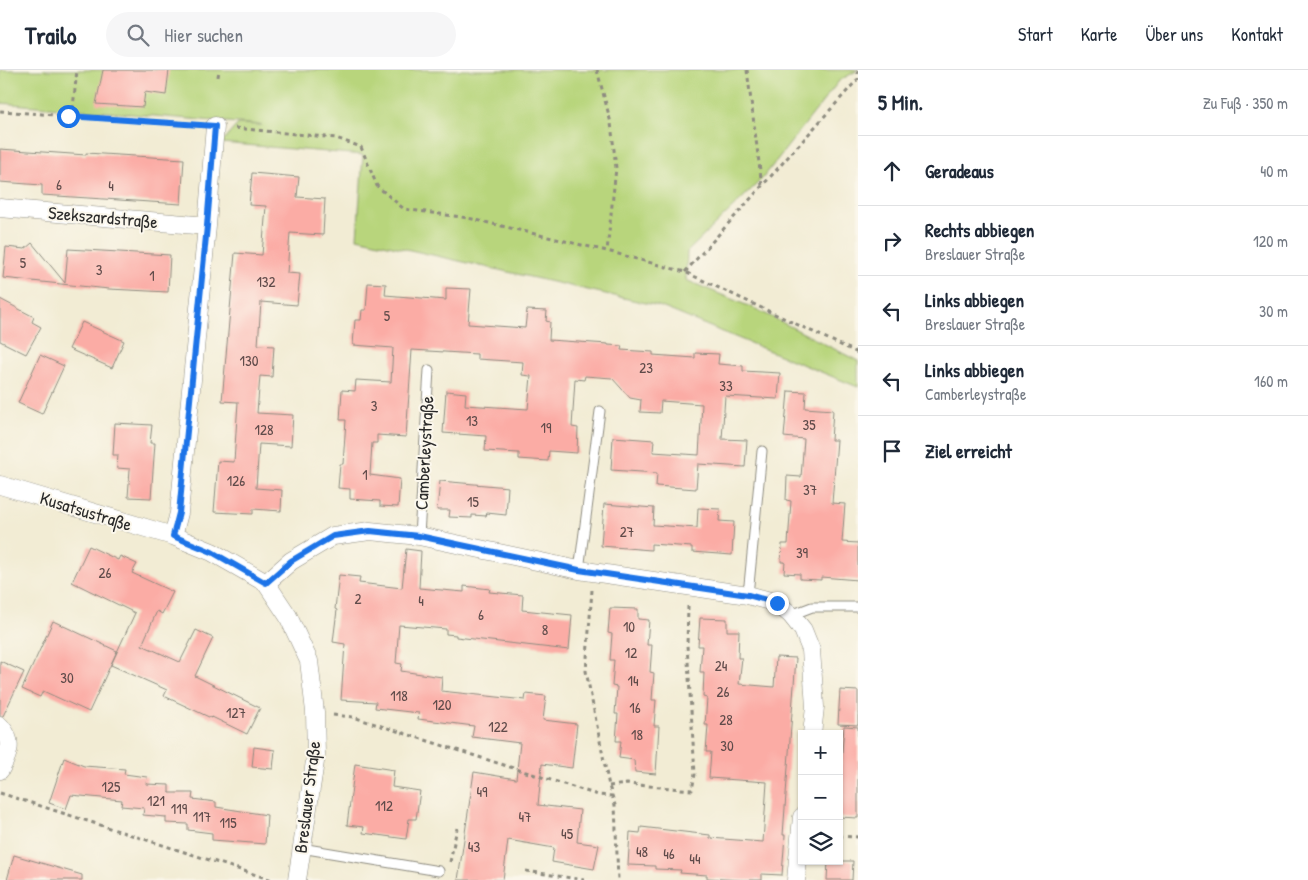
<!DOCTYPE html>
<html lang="de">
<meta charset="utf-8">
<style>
body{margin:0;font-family:"Patrick Hand",sans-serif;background:#f6f6f7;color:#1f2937}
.controls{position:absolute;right:15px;bottom:15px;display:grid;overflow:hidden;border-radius:0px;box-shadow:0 1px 4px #0004}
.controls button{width:45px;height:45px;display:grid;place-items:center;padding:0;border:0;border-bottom:1px solid #e0e1e3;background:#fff;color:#1f2937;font:25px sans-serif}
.stop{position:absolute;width:15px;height:15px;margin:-11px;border:4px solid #1a73e8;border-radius:50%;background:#fff}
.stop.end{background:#1a73e8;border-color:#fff;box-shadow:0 1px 5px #0008}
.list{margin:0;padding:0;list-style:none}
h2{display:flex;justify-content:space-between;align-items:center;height:65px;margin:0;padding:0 20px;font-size:21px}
h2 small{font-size:16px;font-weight:400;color:#747a83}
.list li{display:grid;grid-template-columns:32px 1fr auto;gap:15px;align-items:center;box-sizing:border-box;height:70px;padding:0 20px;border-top:1px solid #e0e1e3}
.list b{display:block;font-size:19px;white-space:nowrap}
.list p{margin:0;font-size:16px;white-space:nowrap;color:#747a83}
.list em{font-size:16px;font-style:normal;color:#747a83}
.icon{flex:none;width:28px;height:28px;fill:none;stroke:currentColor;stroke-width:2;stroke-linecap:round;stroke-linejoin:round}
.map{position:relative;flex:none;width:858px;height:810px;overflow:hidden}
header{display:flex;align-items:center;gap:30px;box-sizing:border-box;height:70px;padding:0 25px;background:#fff;border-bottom:1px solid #e0e1e3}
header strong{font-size:24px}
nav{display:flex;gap:28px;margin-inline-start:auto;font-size:18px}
.search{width:350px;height:45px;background:#f6f6f7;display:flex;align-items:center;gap:12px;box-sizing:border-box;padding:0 18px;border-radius:28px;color:#747a83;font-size:19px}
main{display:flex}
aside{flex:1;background:#fff}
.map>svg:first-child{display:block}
</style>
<header>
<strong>Trailo</strong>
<div class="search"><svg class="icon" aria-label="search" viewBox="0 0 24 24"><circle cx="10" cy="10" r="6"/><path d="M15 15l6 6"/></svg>Hier suchen</div>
<nav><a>Start</a><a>Karte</a><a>Über uns</a><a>Kontakt</a></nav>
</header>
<main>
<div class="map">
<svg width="858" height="810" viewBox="0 0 858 810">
<rect width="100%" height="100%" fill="#fbf7ec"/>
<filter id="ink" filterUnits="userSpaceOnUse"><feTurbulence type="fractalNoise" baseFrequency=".02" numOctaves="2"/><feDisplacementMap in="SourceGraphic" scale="10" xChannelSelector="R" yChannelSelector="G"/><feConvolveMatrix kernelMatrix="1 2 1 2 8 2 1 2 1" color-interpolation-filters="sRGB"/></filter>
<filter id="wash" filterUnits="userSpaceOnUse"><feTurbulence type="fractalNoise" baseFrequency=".0096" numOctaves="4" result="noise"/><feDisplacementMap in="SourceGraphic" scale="20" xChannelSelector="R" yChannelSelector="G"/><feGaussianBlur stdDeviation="1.12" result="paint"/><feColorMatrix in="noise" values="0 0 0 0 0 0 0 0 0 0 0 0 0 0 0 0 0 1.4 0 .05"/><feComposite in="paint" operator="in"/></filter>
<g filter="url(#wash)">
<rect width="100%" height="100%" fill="#f2ecd4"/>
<path fill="#b8d57c" stroke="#728054" d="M0,0H858L839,11L762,109L687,182L686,210L758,240L858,291V317L659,236L357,168L363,85L221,73L238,54L262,55L0,33Z"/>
<g id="blocks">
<path fill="#fbaca5" d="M103,0H169L166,25L145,22L143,37L96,34Z
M0,79L86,85V83L184,89L181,134L42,125V115L0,112Z
M252,103L299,107L297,127L325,129L323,165L290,163L287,203L300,204L297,235L261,232L258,275L274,276L272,307L260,306L257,343L293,345L291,376L259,374L256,418L282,420L281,441L253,439V444L214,442L218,391L234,392L238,332L222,331L235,183L262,185L266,136L249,135Z
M32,173L65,213L68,179L170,185L168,222L109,219L3,208L6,177L25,179Z
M368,213L386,214L385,225L446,230V218L471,219L468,254L525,258L527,240L547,241L546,251L550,252L549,270L608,274V275L622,276L621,280L653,282V285L695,288V283L719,284L718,294L743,296V301L780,303L778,329L725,326L722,369L747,370L745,397L698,394L696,419L656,416L657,403L611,400L613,367L654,370L653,382L699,385L702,334L661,331L660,343L640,342L641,330L630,328L612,308L585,306L584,310L575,309L572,357L578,358L577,383L549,381L548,391L519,389V383L485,381L486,366L443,363L446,321L466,323L465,335L528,339L531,306L522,305L523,292L477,289V284L412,280L406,367L377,365V373H372L370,405L400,409L398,437L380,436V431L350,429V419L338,418L340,394H343L346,350H340L342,320L355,321L356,310L391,312L393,278L353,275L355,250H361L362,240H366Z
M0,229L34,247L32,252L41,257L26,284L0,271Z
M82,252L124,271L112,298L69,279Z
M40,285L64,296L42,344L18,333Z
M788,321L806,322L805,338L833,340L831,370H837L832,433L845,434L842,472L858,473V510L821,507V510L800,509V504L784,503L785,492H781L782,474H788L791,431L786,430L787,406L801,407L804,369L784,367Z
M115,353L152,355L150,373H155L151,428L128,427L130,399L117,398L118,385H113Z
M440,411L508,417L506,445L487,443L486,446L472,445V448L449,447L450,440H437Z
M604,434L654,438L653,455L697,458L698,438L720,439L719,451L734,452L732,485L692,482V477L651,474V480L601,476Z
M89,476L118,490L120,486L137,494L132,503L173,522L162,544L157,541L142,575L180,592L196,560L213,568L195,606L260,638L247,664L212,647L211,648L164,626L167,620L111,595L135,543L72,512Z
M406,479L421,481L419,518L464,522V516L490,519L489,522L523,525L522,540L572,545L569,580L456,567V565L446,564V559L399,555L396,593L402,594L401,601L442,607L441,621L525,630L526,624L546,626L543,650L577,654L572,698L542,694L538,735L580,740L577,772L599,775L594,799L552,792L554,778L508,770L503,810H458L474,702L516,709L520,673L472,667L474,656L418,649L419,643L375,638L376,632L341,630L345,574L333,572L337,540L335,539L339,505L360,507L359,513L402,518Z
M610,538L638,539V549L649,550L647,575H652L650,602L654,603L652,630H656L654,656H659L656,704L635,702L634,690L619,688L621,671H616L618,644H615L617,617L612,616L614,590H610L612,564L608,563Z
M700,548L727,549V561H739L738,588H742L739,614L774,617L776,587L796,588L783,765H785L782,805L762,804V810H741L707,808V805L680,803L681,800L655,799V796L628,795L630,762L640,763L641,757L710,765V768L763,772L767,712L709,708L711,682H706L708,655H705L707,628L703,627L704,602H700L702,576H698Z
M53,551L117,581L89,642L43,621L40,627L22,619Z
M0,591L24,602L3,646H0Z
M840,620L858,621V655L838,654Z
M844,656L858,657V748L839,747V695H841Z
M254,677L275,680L273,699L252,697Z
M64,688L84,696L125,699L124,704L147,707L146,714L169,715V723H193L192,729L216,732V737L267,745L265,774L212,770V763L188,760V754L166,753V747L143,745L144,738L121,736L122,730L71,725L66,739L49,733Z
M355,694L394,700L392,717L420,721L416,749H409L406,769L363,763L364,757L347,755Z
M14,785L82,805V810H7Z
M828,791H853L852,810H827Z"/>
</g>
</g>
<g filter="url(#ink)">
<use href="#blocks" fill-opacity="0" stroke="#8e8c80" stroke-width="1"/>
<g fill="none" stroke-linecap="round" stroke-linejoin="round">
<g stroke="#8e8c80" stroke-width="11">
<path id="service" d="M419,466L429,300
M579,500L600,341
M748,525L762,381
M791,545L812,537H858
M301,778L439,801"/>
</g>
<g stroke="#8e8c80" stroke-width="19">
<path id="minor" d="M0,138L207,156
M0,415L173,466L212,482L266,513L288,546L309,591L315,642L316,685L297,810
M173,466L179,443L207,156L215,56
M266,513L291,491L333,466L370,461L419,466L579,500L748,525L777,533L791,545L803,560L811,580L815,637L812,664
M0,656C14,671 9,684 0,700
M796,810L802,747"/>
</g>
<path stroke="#8e8c80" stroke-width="3" stroke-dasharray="4 4" stroke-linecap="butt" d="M597,0L611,53L616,98L607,181
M747,0L762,116
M858,0V10
M218,7L219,0
M0,41L196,55
M72,47L77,0
M235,58L336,68L361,77L377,116L404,139L468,148L607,181L685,202L858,283
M685,202L857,10
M592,520L586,601L609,716L615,735L618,810
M333,645L353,647L598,725L613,726
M609,716L627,714L692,720L695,704L687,575L688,536
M0,723L272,810
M839,766L858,767
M450,792L457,758
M526,801L584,810"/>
<use href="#service" stroke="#fff" stroke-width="9"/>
<use href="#minor" stroke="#fff" stroke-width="18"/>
</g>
</g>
<g fill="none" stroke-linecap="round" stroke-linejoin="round" filter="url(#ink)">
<path stroke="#1a73e8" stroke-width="6" d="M68,46L215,56L207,156L179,443L173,466L212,482L266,513L291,491L333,466L370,461L419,466L579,500L748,525L777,533"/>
</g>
<g text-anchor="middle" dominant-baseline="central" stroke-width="4" stroke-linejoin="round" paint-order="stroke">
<g font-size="15" fill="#5f4b4a">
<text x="59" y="114">6</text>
<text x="111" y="115">4</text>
<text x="23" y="192">5</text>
<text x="99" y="199">3</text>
<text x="152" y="205">1</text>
<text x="266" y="211">132</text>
<text x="387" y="245">5</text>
<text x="249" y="290">130</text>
<text x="646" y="297">23</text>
<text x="726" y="315">33</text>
<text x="374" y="335">3</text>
<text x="472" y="350">13</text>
<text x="809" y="354">35</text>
<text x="546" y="357">19</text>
<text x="264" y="359">128</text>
<text x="365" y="404">1</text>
<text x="236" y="410">126</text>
<text x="810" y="419">37</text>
<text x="473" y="431">15</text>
<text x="627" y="461">27</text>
<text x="802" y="482">39</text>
<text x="105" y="502">26</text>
<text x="358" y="528">2</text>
<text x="421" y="530">4</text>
<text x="481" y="544">6</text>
<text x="629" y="556">10</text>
<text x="545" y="559">8</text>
<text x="631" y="582">12</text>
<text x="721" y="595">24</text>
<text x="67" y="607">30</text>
<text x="633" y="610">14</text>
<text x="723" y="621">26</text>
<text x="399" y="625">118</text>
<text x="442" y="634">120</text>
<text x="635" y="637">16</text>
<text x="236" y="642">127</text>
<text x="726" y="649">28</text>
<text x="498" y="656">122</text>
<text x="637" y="664">18</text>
<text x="727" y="675">30</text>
<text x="111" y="716">125</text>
<text x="482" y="721">49</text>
<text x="156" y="730">121</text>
<text x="384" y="735">112</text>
<text x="179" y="738">119</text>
<text x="202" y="746">117</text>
<text x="525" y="746">47</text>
<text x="228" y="752">115</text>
<text x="567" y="763">45</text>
<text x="474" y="776">43</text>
<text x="642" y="781">48</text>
<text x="669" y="783">46</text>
<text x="695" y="788">44</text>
</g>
<g font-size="18" fill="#2b2b2b" stroke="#fbf7ec">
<text transform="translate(103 147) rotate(5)">Szekszardstraße</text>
<text transform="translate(424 383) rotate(-87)">Camberleystraße</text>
<text transform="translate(86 441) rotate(17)">Kusatsustraße</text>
<text transform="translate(307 727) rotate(-83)">Breslauer Straße</text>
</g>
</g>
</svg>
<div class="controls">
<button>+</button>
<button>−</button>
<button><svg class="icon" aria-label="layers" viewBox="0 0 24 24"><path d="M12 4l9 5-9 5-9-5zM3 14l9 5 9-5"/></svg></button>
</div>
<div class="stop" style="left:68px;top:46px"></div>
<div class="stop end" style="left:777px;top:533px"></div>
</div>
<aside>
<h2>5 Min.<small>Zu Fuß · 350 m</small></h2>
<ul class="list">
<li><svg class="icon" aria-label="ahead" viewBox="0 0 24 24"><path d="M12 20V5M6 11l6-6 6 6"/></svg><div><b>Geradeaus</b></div><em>40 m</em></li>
<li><svg class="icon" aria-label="right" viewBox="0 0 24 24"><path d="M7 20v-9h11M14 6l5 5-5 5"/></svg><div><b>Rechts abbiegen</b><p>Breslauer Straße</p></div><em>120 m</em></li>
<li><svg class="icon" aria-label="left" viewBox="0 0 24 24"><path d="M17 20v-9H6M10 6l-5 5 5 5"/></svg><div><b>Links abbiegen</b><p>Breslauer Straße</p></div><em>30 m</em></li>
<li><svg class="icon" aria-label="left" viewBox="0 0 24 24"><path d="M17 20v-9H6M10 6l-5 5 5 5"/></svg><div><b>Links abbiegen</b><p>Camberleystraße</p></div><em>160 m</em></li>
<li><svg class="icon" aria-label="arrive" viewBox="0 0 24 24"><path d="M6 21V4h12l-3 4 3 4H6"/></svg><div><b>Ziel erreicht</b></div></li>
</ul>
</aside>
</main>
